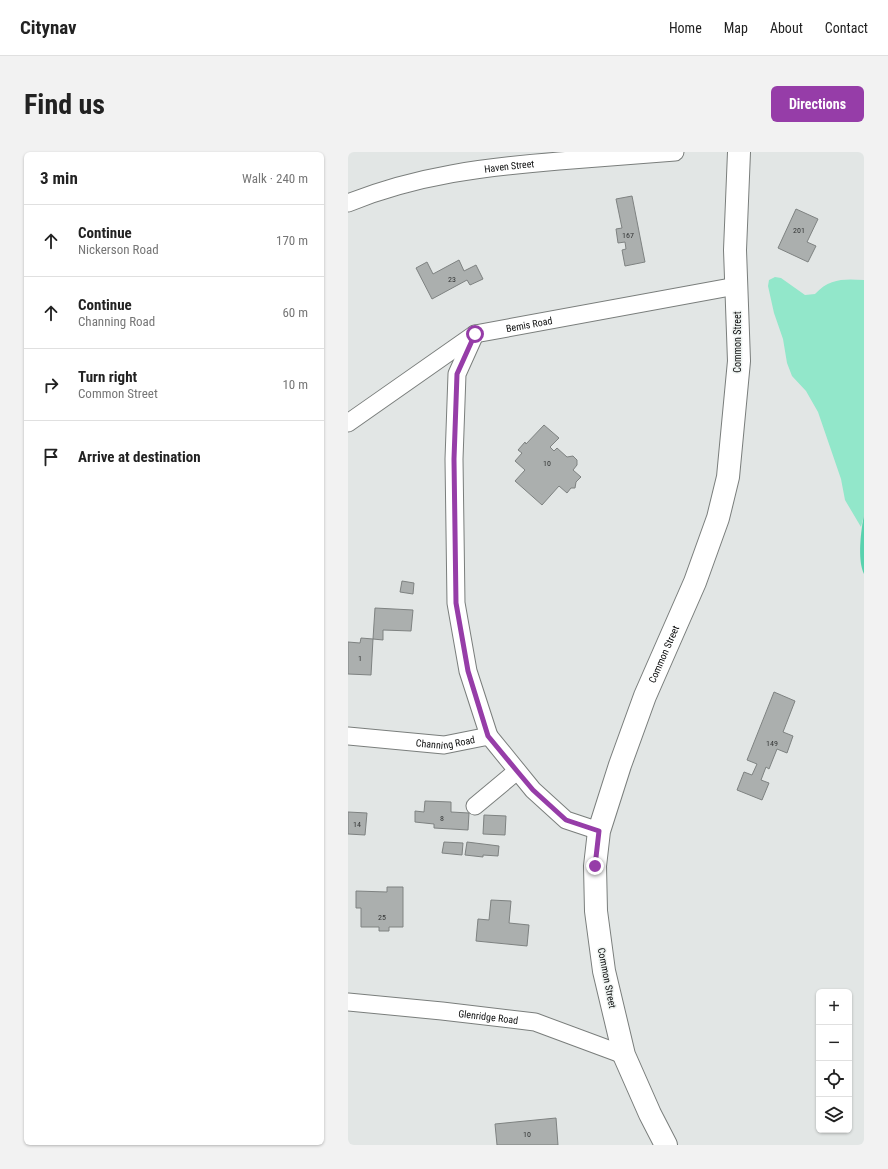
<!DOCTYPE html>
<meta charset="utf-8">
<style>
body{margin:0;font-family:"Roboto Condensed",sans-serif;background:#f2f2f2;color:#222}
.controls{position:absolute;right:12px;bottom:12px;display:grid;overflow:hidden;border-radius:6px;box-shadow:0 1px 3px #0004}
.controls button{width:36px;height:36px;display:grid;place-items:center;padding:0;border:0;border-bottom:1px solid #e0e0e0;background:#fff;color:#222;font:20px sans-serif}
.stop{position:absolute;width:12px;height:12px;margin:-9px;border:3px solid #963da8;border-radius:50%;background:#fff}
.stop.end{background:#963da8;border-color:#fff;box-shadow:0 1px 4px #0008}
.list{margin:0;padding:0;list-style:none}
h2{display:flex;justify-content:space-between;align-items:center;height:52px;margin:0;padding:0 16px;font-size:17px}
h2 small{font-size:13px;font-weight:400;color:#767676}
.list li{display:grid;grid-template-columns:26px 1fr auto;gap:12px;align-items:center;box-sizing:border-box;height:72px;padding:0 16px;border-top:1px solid #e0e0e0}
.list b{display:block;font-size:15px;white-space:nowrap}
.list p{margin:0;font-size:13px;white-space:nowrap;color:#767676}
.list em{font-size:13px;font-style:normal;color:#767676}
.icon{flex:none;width:22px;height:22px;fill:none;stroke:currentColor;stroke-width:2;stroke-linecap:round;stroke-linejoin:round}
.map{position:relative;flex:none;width:516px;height:993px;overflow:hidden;border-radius:6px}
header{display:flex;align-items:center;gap:24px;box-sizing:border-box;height:56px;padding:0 20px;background:#fff;border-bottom:1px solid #e0e0e0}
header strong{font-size:19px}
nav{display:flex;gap:22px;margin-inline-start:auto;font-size:14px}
.intro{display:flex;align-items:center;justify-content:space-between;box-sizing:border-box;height:96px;padding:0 24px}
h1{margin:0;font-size:28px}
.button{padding:10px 18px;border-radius:6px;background:#963da8;color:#fff;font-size:14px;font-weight:700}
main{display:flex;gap:24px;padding:0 24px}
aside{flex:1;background:#fff;border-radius:6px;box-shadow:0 1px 3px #0004}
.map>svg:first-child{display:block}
</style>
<header>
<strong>Citynav</strong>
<nav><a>Home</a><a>Map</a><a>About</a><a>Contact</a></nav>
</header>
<div class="intro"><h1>Find us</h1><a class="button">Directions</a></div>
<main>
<aside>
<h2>3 min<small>Walk · 240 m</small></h2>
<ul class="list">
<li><svg class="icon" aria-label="ahead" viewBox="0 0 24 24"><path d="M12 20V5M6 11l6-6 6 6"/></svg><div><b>Continue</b><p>Nickerson Road</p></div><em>170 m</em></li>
<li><svg class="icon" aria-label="ahead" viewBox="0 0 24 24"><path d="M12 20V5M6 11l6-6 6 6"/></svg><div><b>Continue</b><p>Channing Road</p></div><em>60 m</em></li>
<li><svg class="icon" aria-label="right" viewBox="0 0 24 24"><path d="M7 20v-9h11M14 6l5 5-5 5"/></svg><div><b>Turn right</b><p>Common Street</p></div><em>10 m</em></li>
<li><svg class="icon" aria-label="arrive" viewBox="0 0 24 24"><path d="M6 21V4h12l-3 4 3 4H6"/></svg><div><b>Arrive at destination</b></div></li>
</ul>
</aside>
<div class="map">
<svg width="516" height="993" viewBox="0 0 516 993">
<rect width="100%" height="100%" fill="#e2e6e5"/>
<path fill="#92e7ca" d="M427,125L433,126L457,143L467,142C482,126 496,127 516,128V363L513,375L497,348L493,327L470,260L458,239L444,224L439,211L435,187L426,161L420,134L421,128Z"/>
<path fill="#58d2ae" d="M516,363V422C509,408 513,378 516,363Z"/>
<path fill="#abafae" stroke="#7e8281" d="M284,44L297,110L277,114L274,98L278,97L277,90L270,91L268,77L274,76L268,47Z
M448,57L470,67L459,90L468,94L460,110L430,96Z
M111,108L116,119L128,113L135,127L122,133L119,128L84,147L68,116L79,110L85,122Z
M196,273L211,286L202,295L206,299L209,296L219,305L225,304L229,308V313L225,318L233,325L228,330L227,336H223L219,341L211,334L194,353L167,329L177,318L167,309L174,301L170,298L177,290L178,292Z
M54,429L66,431L65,442L52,440Z
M27,456L65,458L63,479L35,478V488L25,487Z
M13,486L25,487L23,523L0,522V490L12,491Z
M426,540L447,549L435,580L445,584L439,601L429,597L421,617L418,615L413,628L421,631L414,648L389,638L396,620L404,623L409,612L399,608Z
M77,649L103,650V660L121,661L120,678L86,676V672L67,670V659L76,660Z
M0,660L19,661L17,683L0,682Z
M136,663L158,664L157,683L135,682Z
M96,690L115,691L114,703L94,701Z
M119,690L151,694L150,704L135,703V705L117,703Z
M39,735H55V775H41V779H31V775H13V756H8V739L39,740Z
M143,748L163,749L161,771L181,773L179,794L128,789L130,767L141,768Z
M208,966L210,993H149L147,972Z"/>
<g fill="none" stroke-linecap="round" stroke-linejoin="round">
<g stroke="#7a7e7c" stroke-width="19">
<g id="minor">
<path id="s1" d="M0,51C69,23 138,15 211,9C250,6 288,3 327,0"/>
<path d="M127,182L109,222L106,307L108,451L120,519L141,584"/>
<path id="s2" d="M0,271L127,182L388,134"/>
<path id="s3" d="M0,584L96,593L141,584L185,638L218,668L251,679"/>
<path d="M127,654L169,619"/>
<path id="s4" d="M0,850L94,859L187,870L276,903"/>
</g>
</g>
<g stroke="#7a7e7c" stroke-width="24">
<g id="major">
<path id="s5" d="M318,993L302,962L276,903L256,819L248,759L247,714L251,679L272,613L297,544L347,430L370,366L380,325L391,209L387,98L391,0"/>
</g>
</g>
<use href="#minor" stroke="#fff" stroke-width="17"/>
<use href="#major" stroke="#fff" stroke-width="22"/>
</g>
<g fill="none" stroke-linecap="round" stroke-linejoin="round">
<path stroke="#963da8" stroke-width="5" d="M127,182L109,222L106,307L108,451L120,519L140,584L169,619L185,638L218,668L251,679L247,714"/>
</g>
<g text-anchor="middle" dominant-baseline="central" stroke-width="3" stroke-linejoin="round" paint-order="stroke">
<g font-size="8" fill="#343636">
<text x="451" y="78">201</text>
<text x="280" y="83">167</text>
<text x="104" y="127">23</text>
<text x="199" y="311">10</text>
<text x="12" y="506">1</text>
<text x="424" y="591">149</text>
<text x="94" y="666">8</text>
<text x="9" y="672">14</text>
<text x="34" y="765">25</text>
<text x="179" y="982">10</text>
</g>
<g font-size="10" fill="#0d0e0e" stroke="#eff4f2">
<text stroke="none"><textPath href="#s1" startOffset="166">Haven Street</textPath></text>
<text stroke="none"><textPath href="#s2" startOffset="210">Bemis Road</textPath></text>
<text transform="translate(389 190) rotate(-90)">Common Street</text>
<text stroke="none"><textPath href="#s5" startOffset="515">Common Street</textPath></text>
<text stroke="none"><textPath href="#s3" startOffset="98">Channing Road</textPath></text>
<text transform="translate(259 826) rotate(79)">Common Street</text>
<text stroke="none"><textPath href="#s4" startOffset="141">Glenridge Road</textPath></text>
</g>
</g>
</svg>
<div class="controls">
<button>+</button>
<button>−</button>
<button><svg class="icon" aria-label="locate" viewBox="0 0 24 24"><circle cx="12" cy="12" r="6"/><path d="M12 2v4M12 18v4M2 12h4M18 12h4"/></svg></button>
<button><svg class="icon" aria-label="layers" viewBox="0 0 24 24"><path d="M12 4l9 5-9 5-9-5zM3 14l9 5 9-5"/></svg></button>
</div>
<div class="stop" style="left:127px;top:182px"></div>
<div class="stop end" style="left:247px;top:714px"></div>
</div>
</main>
